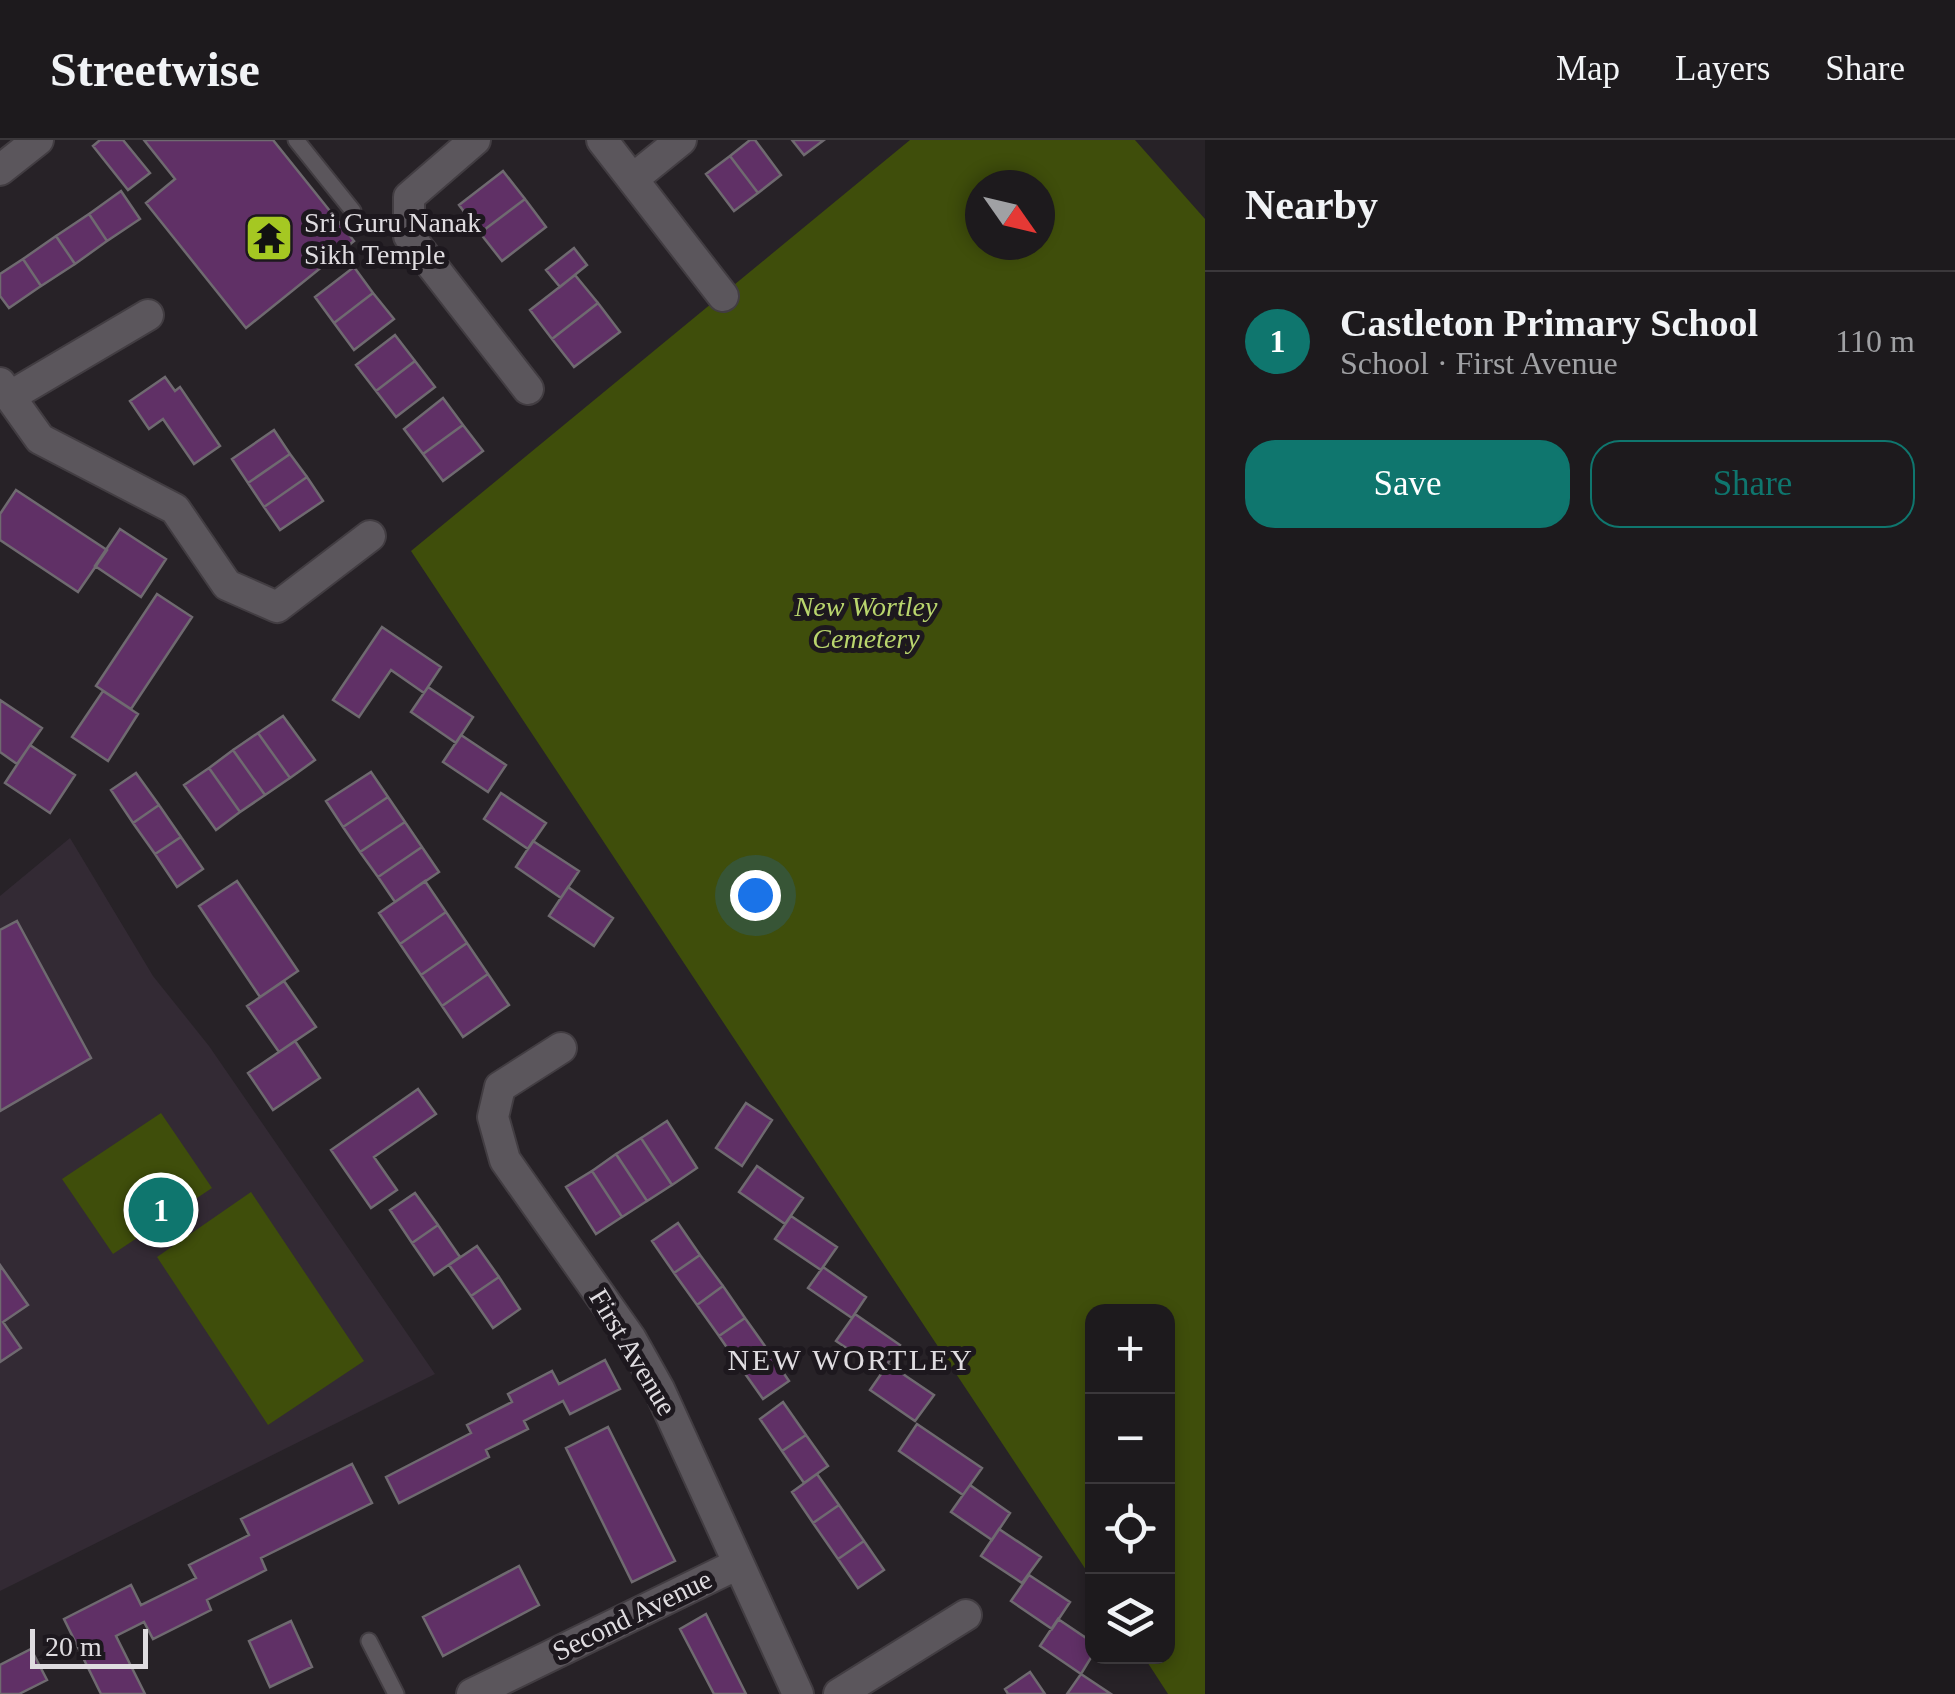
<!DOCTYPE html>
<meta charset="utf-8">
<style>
body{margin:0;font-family:Georgia,serif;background:#252326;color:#f1f3f6}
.controls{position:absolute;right:30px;bottom:30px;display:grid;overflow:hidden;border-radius:20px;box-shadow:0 5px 15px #0003}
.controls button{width:90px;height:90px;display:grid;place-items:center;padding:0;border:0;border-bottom:2px solid #3b383b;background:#1d1a1d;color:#f1f3f6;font:50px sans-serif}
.compass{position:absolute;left:965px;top:30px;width:90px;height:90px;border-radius:50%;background:#1d1a1d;box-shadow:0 5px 15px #0003;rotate:124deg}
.scale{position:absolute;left:30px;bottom:25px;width:118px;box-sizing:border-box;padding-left:10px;border:5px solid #dfdce0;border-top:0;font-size:28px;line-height:35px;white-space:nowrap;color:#dfdce0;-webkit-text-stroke:8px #1d181e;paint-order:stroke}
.you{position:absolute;left:755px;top:755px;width:35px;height:35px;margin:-25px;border:8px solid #fff;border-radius:50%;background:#1a73e8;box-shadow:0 0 0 15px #1a73e833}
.badge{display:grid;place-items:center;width:65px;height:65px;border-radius:50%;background:#0f766e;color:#fff;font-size:32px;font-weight:700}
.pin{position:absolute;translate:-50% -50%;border:5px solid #fff;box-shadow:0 2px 10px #0006}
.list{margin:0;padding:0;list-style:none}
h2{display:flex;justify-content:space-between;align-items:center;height:130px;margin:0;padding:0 40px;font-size:42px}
h2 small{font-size:32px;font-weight:400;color:#a0a1a4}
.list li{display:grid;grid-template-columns:65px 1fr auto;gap:30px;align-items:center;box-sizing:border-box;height:140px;padding:0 40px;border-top:2px solid #3b383b}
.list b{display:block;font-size:38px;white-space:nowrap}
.list p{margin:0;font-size:32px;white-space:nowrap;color:#a0a1a4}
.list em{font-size:32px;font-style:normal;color:#a0a1a4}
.actions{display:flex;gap:20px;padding:30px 40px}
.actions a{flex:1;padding:22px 0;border:2px solid #0f766e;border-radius:30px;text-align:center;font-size:35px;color:#0f766e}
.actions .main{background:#0f766e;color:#fff}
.icon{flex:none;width:55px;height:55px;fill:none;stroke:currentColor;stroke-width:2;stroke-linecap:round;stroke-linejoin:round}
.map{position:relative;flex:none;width:1205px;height:1554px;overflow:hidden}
header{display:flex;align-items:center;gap:60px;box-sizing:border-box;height:140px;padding:0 50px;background:#1d1a1d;border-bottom:2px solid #3b383b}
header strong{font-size:48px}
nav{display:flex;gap:55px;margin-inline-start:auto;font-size:35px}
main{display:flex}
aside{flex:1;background:#1d1a1d}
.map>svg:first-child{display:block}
</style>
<header>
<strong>Streetwise</strong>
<nav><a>Map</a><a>Layers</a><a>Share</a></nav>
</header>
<main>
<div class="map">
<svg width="1205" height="1554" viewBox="0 0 1205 1554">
<rect width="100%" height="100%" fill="#272227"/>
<path fill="#332a34" d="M70,698L153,836L209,906L435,1234L0,1451V756Z"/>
<path fill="#3f4e0b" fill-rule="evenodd" d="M910,0H1135L1205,79V1554H1168L1144,1517L1168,1516V1172H1092V1439L411,411ZM980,45H1040V105H980Z
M161,973L212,1048L113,1114L62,1039Z
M251,1052L364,1221L268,1285L157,1117Z"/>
<path fill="#603066" stroke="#6f6a70" stroke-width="2.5" d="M100,0H123L150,33L128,50L93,6Z
M144,0H273L354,101L246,188L146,63L175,39Z
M750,0H755L781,35L758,53L730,16Z
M792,0H824L804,15Z
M730,16L758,53L734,71L706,34Z
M503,31L525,59L480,93L459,65Z
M121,51L140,79L107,101L89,74Z
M525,59L546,87L502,121L480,93Z
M89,74L107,101L75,124L56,96Z
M56,96L75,124L41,146L23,119Z
M574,108L587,125L560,147L546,130Z
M23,119L41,146L9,168L0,156V134Z
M354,127L373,153L334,183L315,157Z
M575,135L598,163L552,199L530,170Z
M373,153L394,179L354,210L334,183Z
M598,163L620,192L574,227L552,199Z
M395,195L415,221L376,251L356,225Z
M415,221L435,247L396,277L376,251Z
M165,237L175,251L180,247L220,306L194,324L163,279L149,289L130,261Z
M443,258L463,285L423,314L404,289Z
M463,285L483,311L443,341L423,314Z
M274,290L290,314L248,343L232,319Z
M290,314L307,337L264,367L248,343Z
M307,337L323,361L280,390L264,367Z
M16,350L107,410L78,452L0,400V374Z
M120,389L166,419L141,457L95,426Z
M157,454L192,477L131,569L96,546Z
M382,487L441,527L424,553L391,530L359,577L333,560Z
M428,547L473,577L456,603L411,572Z
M103,551L138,574L108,621L72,597Z
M0,560L42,588L17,624L0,612Z
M283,576L315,620L290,638L258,593Z
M258,593L290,638L265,655L233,610Z
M461,595L506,625L488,652L443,622Z
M30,605L75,635L50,673L5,643Z
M233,610L265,655L240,672L209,628Z
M209,628L240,672L216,690L184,645Z
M371,632L388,657L343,687L326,661Z
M136,633L159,665L133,683L111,650Z
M501,653L546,683L528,709L484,679Z
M388,657L405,682L360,712L343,687Z
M159,665L181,697L155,714L133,683Z
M405,682L422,707L378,737L360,712Z
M181,697L203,729L177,747L155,714Z
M533,701L579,731L561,758L516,727Z
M422,707L439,732L395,762L378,737Z
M237,741L298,831L260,857L199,766Z
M425,741L446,772L400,804L379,773Z
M568,747L613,778L594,806L549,776Z
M446,772L467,803L421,835L400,804Z
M17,781L91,918L0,971V790Z
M467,803L488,834L442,866L421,835Z
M488,834L509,865L463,897L442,866Z
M284,841L316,887L279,912L247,866Z
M295,901L320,938L273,970L248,933Z
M418,949L436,974L374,1017L397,1050L371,1068L331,1010Z
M746,963L772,980L742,1026L716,1008Z
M667,981L697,1028L672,1045L641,998Z
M641,998L672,1045L647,1061L616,1014Z
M616,1014L647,1061L622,1077L592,1031Z
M757,1026L803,1058L785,1084L739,1052Z
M592,1031L622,1077L596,1094L566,1047Z
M415,1053L438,1085L412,1103L390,1070Z
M791,1076L837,1107L821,1130L775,1099Z
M678,1083L700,1115L674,1133L652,1101Z
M438,1085L460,1117L434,1135L412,1103Z
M477,1106L499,1137L471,1156L449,1125Z
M700,1115L723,1146L697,1165L674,1133Z
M0,1125L28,1165L3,1182L21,1208L0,1222Z
M823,1127L866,1157L852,1178L808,1148Z
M499,1137L520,1169L493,1188L471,1156Z
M723,1146L745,1178L719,1196L697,1165Z
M855,1174L900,1205L882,1232L836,1201Z
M745,1178L767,1209L741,1228L719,1196Z
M767,1209L789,1241L763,1259L741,1228Z
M605,1220L620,1249L570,1274L563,1261L524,1281L528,1289L486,1310L489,1317L399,1363L386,1337L471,1293L467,1285L512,1262L508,1254L552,1231L559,1244Z
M888,1224L934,1255L915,1281L870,1250Z
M783,1262L806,1295L782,1311L760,1279Z
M917,1284L982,1328L963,1355L899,1311Z
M608,1287L675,1421L632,1442L566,1308Z
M806,1295L828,1326L804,1343L782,1311Z
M352,1324L372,1363L261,1418L266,1430L207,1460L211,1470L153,1499L144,1482L116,1496L145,1554H101L64,1479L131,1445L141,1465L196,1438L189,1425L249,1395L241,1379Z
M817,1334L839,1365L813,1383L792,1352Z
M970,1345L1010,1373L992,1400L951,1372Z
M839,1365L864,1401L838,1419L813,1383Z
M999,1389L1041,1417L1022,1443L981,1416Z
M864,1401L884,1430L858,1448L838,1419Z
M519,1426L539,1465L443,1516L423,1477Z
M1029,1435L1070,1462L1052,1489L1011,1461Z
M706,1474L746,1554H714L680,1489Z
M1058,1479L1092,1502V1516L1081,1534L1040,1506Z
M291,1481L312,1527L270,1547L249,1501Z
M31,1509L47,1540L19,1554H0V1525Z
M1030,1532L1045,1554H1008L1005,1549Z
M1081,1534L1111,1554H1067Z"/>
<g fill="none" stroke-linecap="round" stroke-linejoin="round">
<g stroke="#423d42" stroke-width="19">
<path id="lane" d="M296,0L353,71
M369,1501L396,1554"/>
</g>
<g stroke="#423d42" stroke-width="34">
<path id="street" d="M475,0L409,57V96L528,249
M602,0L723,156
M634,38L681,0
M0,243L40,299L175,369L227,445L277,467L370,396
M9,257L148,175
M561,908L500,947L493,977L505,1020L631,1199L659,1249L798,1554
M472,1554L738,1424
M839,1554L966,1475"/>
</g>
<g stroke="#423d42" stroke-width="34">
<path id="secondary" d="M0,30L38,0"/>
</g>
<use href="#lane" stroke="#5b565c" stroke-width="15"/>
<use href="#street" stroke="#5b565c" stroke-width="30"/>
<use href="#secondary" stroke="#5b565c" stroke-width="30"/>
</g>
<defs>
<g id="temple-square" transform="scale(2.5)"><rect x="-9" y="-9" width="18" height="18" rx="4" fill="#a5c822" stroke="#1d181e"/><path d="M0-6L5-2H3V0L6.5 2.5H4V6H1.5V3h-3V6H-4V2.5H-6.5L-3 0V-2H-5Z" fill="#111"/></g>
</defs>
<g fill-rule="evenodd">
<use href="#temple-square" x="269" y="98"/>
</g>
<g text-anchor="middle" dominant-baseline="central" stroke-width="10" stroke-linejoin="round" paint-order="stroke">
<g font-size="28" fill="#dfdce0" stroke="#1d181e" text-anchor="start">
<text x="304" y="82">Sri Guru Nanak<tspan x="304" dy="32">Sikh Temple</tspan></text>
</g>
<g font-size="28" font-style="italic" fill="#b9d56d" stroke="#1d181e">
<text x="866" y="466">New Wortley<tspan x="866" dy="32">Cemetery</tspan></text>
</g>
<g font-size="28" fill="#dfdce0" stroke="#1d181e">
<text transform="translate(633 1212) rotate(59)">First Avenue</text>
<text transform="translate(632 1475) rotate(-26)">Second Avenue</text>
</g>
<g font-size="30" letter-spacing="2.5" fill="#dfdce0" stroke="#1d181e">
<text x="851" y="1219">NEW WORTLEY</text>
</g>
</g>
</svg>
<div class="controls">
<button>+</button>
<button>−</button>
<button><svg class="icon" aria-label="locate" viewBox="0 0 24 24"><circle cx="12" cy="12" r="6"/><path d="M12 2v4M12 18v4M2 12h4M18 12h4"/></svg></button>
<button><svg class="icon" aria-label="layers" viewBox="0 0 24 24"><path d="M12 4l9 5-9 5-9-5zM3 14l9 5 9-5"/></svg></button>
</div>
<svg class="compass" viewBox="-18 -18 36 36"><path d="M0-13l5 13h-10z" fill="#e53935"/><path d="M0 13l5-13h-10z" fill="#a0a1a4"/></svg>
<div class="scale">20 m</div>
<div class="you"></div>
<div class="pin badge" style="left:161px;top:1070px">1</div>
</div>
<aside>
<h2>Nearby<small></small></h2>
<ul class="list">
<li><span class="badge">1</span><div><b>Castleton Primary School</b><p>School · First Avenue</p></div><em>110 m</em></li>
</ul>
<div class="actions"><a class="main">Save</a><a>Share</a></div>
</aside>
</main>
